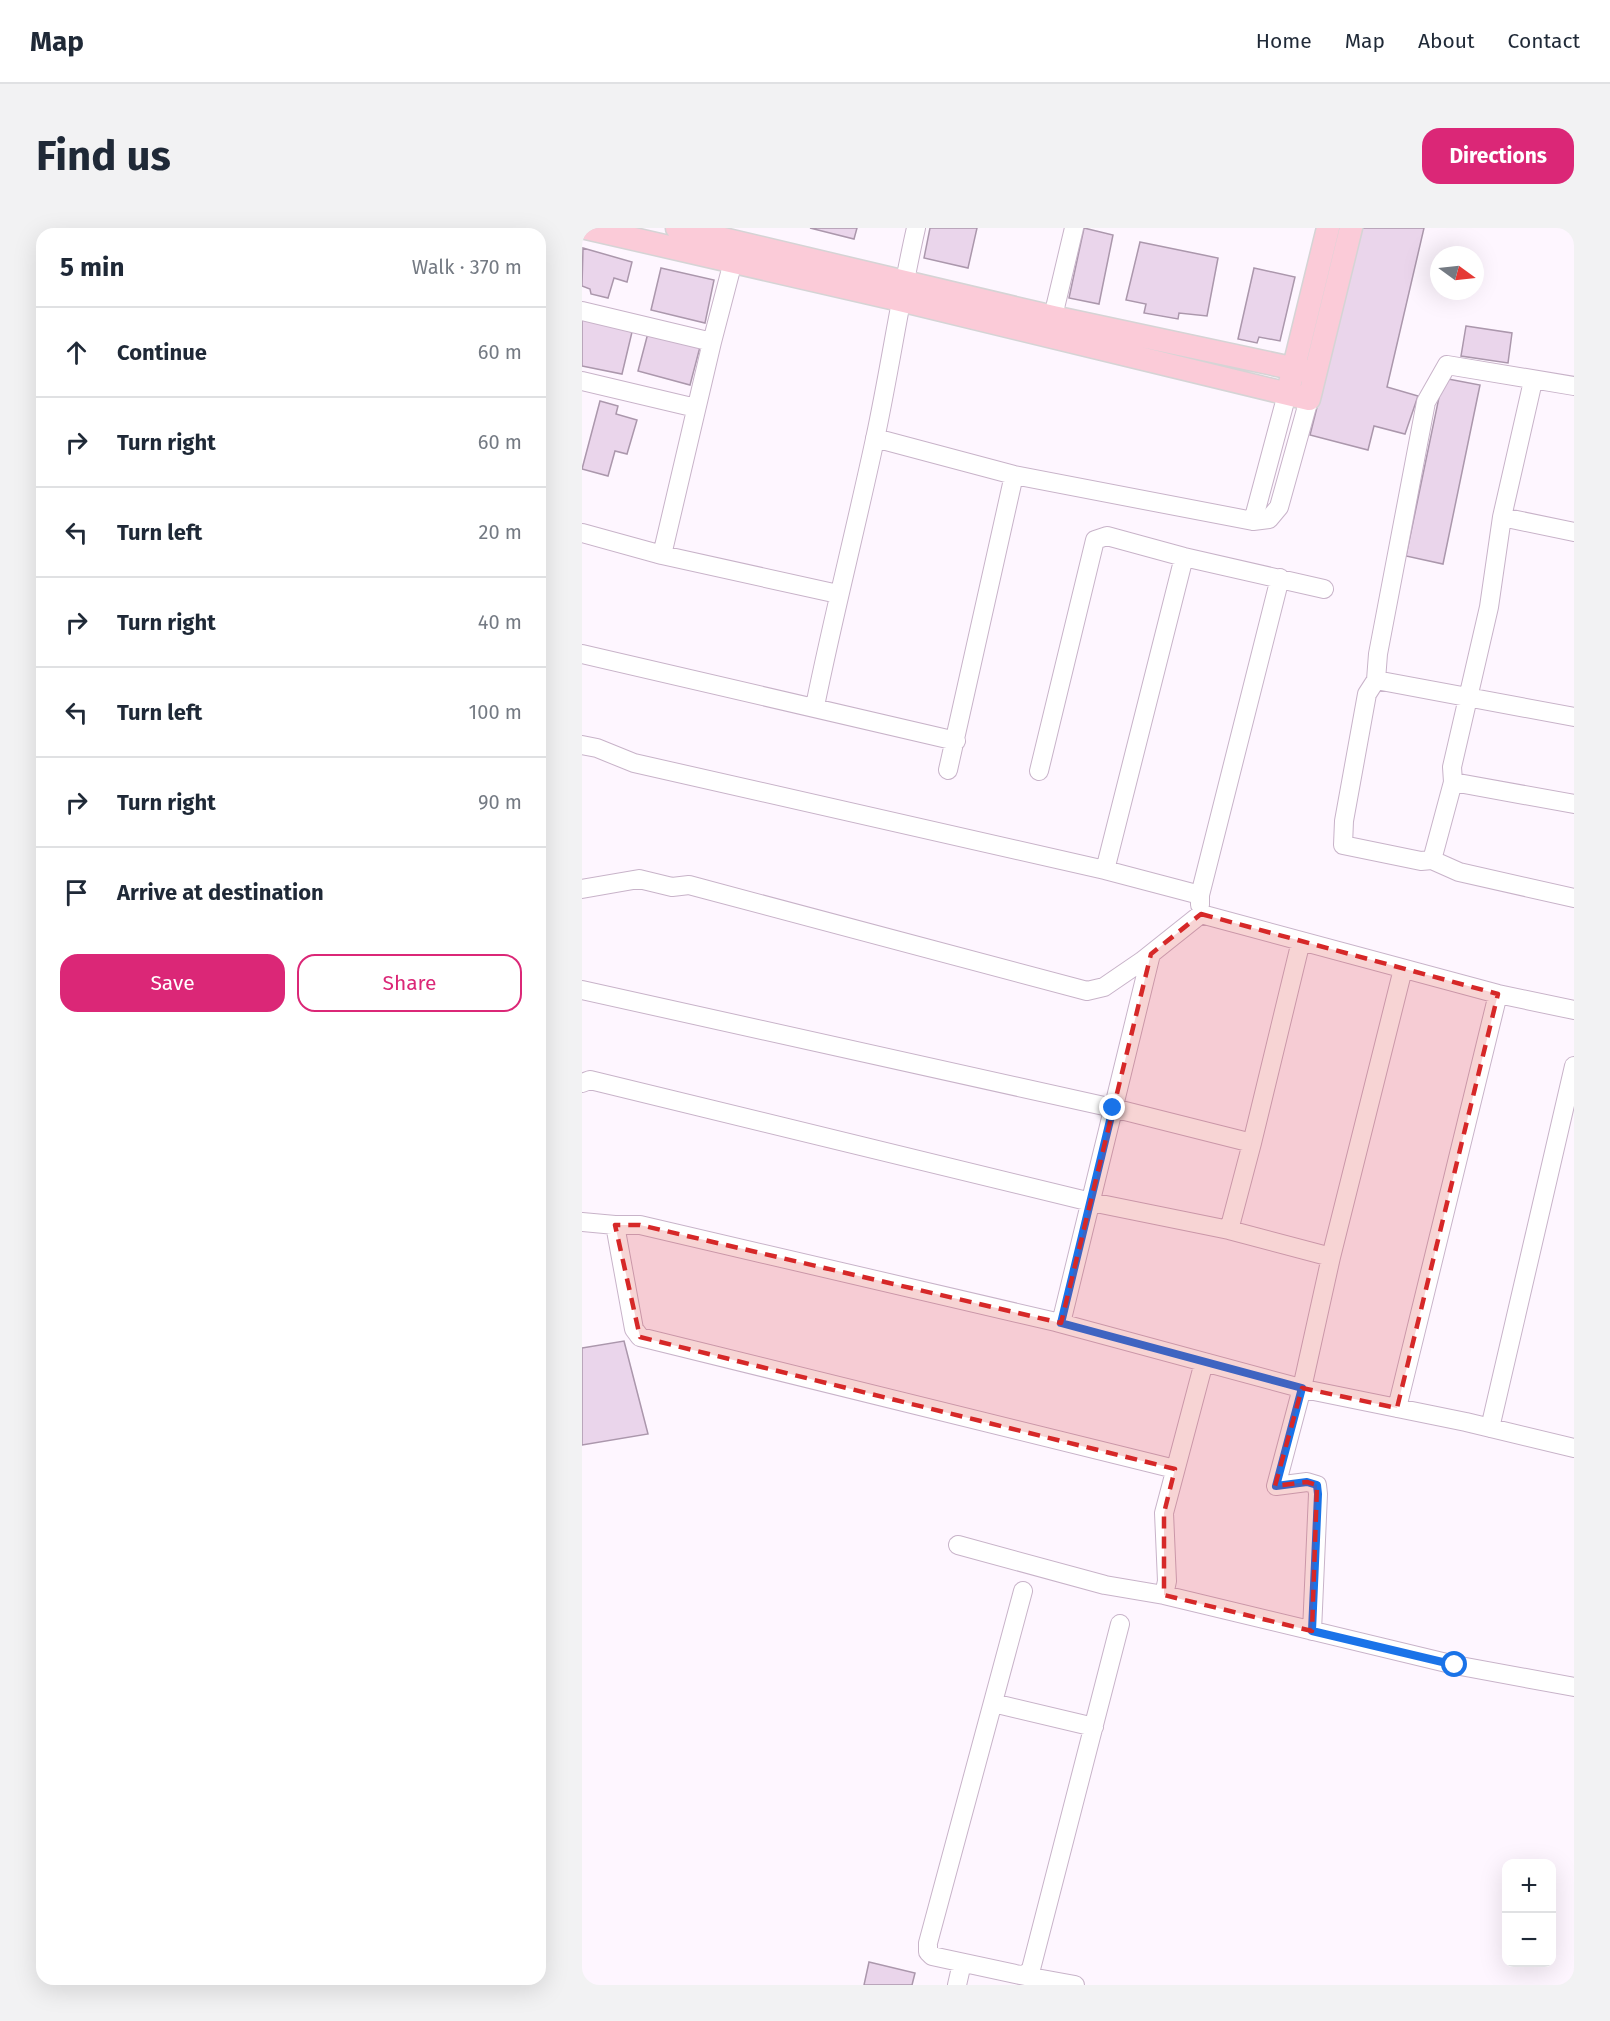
<!DOCTYPE html>
<meta charset="utf-8">
<style>
body{margin:0;font-family:"Fira Sans",sans-serif;background:#f2f2f3;color:#1f2937}
.controls{position:absolute;right:18px;bottom:18px;display:grid;overflow:hidden;border-radius:12px;box-shadow:0 6px 24px #0002}
.controls button{width:54px;height:54px;display:grid;place-items:center;padding:0;border:0;border-bottom:2px solid #e0e1e3;background:#fff;color:#1f2937;font:30px sans-serif}
.compass{position:absolute;left:848px;top:18px;width:54px;height:54px;border-radius:50%;background:#fff;box-shadow:0 6px 24px #0002;rotate:105deg}
.stop{position:absolute;width:18px;height:18px;margin:-14px;border:4px solid #1a73e8;border-radius:50%;background:#fff}
.stop.end{background:#1a73e8;border-color:#fff;box-shadow:0 2px 6px #0008}
.list{margin:0;padding:0;list-style:none}
h2{display:flex;justify-content:space-between;align-items:center;height:78px;margin:0;padding:0 24px;font-size:26px}
h2 small{font-size:20px;font-weight:400;color:#747a83}
.list li{display:grid;grid-template-columns:39px 1fr auto;gap:18px;align-items:center;box-sizing:border-box;height:90px;padding:0 24px;border-top:2px solid #e0e1e3}
.list b{display:block;font-size:22px;white-space:nowrap}
.list em{font-size:20px;font-style:normal;color:#747a83}
.actions{display:flex;gap:12px;padding:18px 24px}
.actions a{flex:1;padding:14px 0;border:2px solid #db2777;border-radius:18px;text-align:center;font-size:21px;color:#db2777}
.actions .main{background:#db2777;color:#fff}
.icon{flex:none;width:33px;height:33px;fill:none;stroke:currentColor;stroke-width:2;stroke-linecap:round;stroke-linejoin:round}
.map{position:relative;flex:none;width:992px;height:1757px;overflow:hidden;border-radius:18px}
header{display:flex;align-items:center;gap:36px;box-sizing:border-box;height:84px;padding:0 30px;background:#fff;border-bottom:2px solid #e0e1e3}
header strong{font-size:28px}
nav{display:flex;gap:33px;margin-inline-start:auto;font-size:21px}
.intro{display:flex;align-items:center;justify-content:space-between;box-sizing:border-box;height:144px;padding:0 36px}
h1{margin:0;font-size:42px}
.button{padding:15px 27px;border-radius:18px;background:#db2777;color:#fff;font-size:21px;font-weight:700}
main{display:flex;gap:36px;padding:0 36px}
aside{flex:1;background:#fff;border-radius:18px;box-shadow:0 6px 24px #0002}
.map>svg:first-child{display:block}
</style>
<header>
<strong>Map</strong>
<nav><a>Home</a><a>Map</a><a>About</a><a>Contact</a></nav>
</header>
<div class="intro"><h1>Find us</h1><a class="button">Directions</a></div>
<main>
<aside>
<h2>5 min<small>Walk · 370 m</small></h2>
<ul class="list">
<li><svg class="icon" aria-label="ahead" viewBox="0 0 24 24"><path d="M12 20V5M6 11l6-6 6 6"/></svg><div><b>Continue</b></div><em>60 m</em></li>
<li><svg class="icon" aria-label="right" viewBox="0 0 24 24"><path d="M7 20v-9h11M14 6l5 5-5 5"/></svg><div><b>Turn right</b></div><em>60 m</em></li>
<li><svg class="icon" aria-label="left" viewBox="0 0 24 24"><path d="M17 20v-9H6M10 6l-5 5 5 5"/></svg><div><b>Turn left</b></div><em>20 m</em></li>
<li><svg class="icon" aria-label="right" viewBox="0 0 24 24"><path d="M7 20v-9h11M14 6l5 5-5 5"/></svg><div><b>Turn right</b></div><em>40 m</em></li>
<li><svg class="icon" aria-label="left" viewBox="0 0 24 24"><path d="M17 20v-9H6M10 6l-5 5 5 5"/></svg><div><b>Turn left</b></div><em>100 m</em></li>
<li><svg class="icon" aria-label="right" viewBox="0 0 24 24"><path d="M7 20v-9h11M14 6l5 5-5 5"/></svg><div><b>Turn right</b></div><em>90 m</em></li>
<li><svg class="icon" aria-label="arrive" viewBox="0 0 24 24"><path d="M6 21V4h12l-3 4 3 4H6"/></svg><div><b>Arrive at destination</b></div></li>
</ul>
<div class="actions"><a class="main">Save</a><a>Share</a></div>
</aside>
<div class="map">
<svg width="992" height="1757" viewBox="0 0 992 1757">
<rect width="100%" height="100%" fill="#fef6ff"/>
<path fill="#ead5eb" stroke="#ab97ac" stroke-width="1.5" d="M228,0H275L272,11Z
M348,0H395L386,40L342,30Z
M502,0L531,7L517,76L487,70Z
M780,0H842L805,159L836,168L823,206L792,198L786,222L728,207Z
M558,14L636,30L625,88L597,85L596,91L562,85L564,76L544,72Z
M1,20L50,34L45,54L32,50L26,70L9,66L8,61L0,58Z
M79,40L132,52L123,95L69,82Z
M672,40L713,49L698,113L677,109L675,115L656,111Z
M0,90L50,104L40,146L0,138Z
M884,98L930,105L926,135L879,128Z
M66,105L118,119L108,157L56,143Z
M861,150L898,157L861,336L824,328Z
M18,173L36,178L34,186L55,192L45,226L33,223L26,248L0,241Z
M42,1113L66,1206L0,1217V1120Z
M287,1734L333,1745L330,1757H282Z"/>
<g fill="none" stroke-linecap="round" stroke-linejoin="round">
<g stroke="#c8b3c9" stroke-width="20">
<path id="minor" d="M0,83L130,114
M468,101L492,0
M0,153L114,180
M992,158L865,137L844,174L796,426L794,452L785,466L762,593L761,617L839,633L850,632L877,644L992,670
M293,210L432,247L671,293L687,291L697,279L727,171
M920,289L992,304
M671,293L705,166
M0,305L80,327L256,366
M80,327L130,114L154,22
M0,426L374,513
M794,452L992,489
M233,478C251,389 274,300 293,211C308,141 318,70 334,0
M0,517L15,520L52,535L523,642L618,667
M366,542L432,247
M457,543L513,312L525,308L602,329L742,361
M871,554L992,576
M850,632L871,554L870,539L907,379L920,289L951,153
M523,642L602,329
M0,661L57,651L90,659L107,657L505,763L522,759L560,733L619,686L916,766L992,782
M618,677V667L698,350
M0,762L531,880L670,915
M0,855L8,852L509,974L647,1002L749,1029
M0,994L33,997H58L474,1094L722,1161L884,1194L992,1220
M33,997L52,1101L58,1109L593,1241
M647,1002L670,915L719,713
M479,1095L569,726
M815,1180L916,766
M908,1200L992,838
M376,1317L523,1357L582,1367L873,1437L992,1459
M441,1363L346,1715V1724L350,1728L438,1747L444,1746L449,1741L538,1396
M582,1367L585,1353L582,1285L622,1134
M730,1403L736,1266L735,1257L725,1254L694,1258L720,1160L749,1029L821,741
M411,1475L512,1499
M438,1747L493,1757
M375,1757L380,1735"/>
</g>
<g stroke="#d5d4d5" stroke-width="25">
<path id="major" d="M4,0L318,72L727,171L769,0
M95,0L471,89L733,145
M708,155L746,0"/>
</g>
<use href="#minor" stroke="#fff" stroke-width="18"/>
<use href="#major" stroke="#fbcbd8" stroke-width="22"/>
</g>
<g fill="none" stroke-linecap="round" stroke-linejoin="round">
<path stroke="#1a73e8" stroke-width="8" d="M531,880L479,1095L720,1160L694,1258L725,1254L735,1257L736,1266L730,1403L873,1437"/>
</g>
<path fill="#d62828" fill-opacity="0.2" stroke="#d62828" stroke-width="4.5" stroke-dasharray="12 8" stroke-linejoin="round" d="M619,686L916,766L815,1180L720,1160L693,1258L725,1254L735,1257L730,1403L582,1367V1285L593,1241L58,1109L33,997H58L479,1095L569,726Z"/>
</svg>
<div class="controls">
<button>+</button>
<button>−</button>
</div>
<svg class="compass" viewBox="-18 -18 36 36"><path d="M0-13l5 13h-10z" fill="#e53935"/><path d="M0 13l5-13h-10z" fill="#747a83"/></svg>
<div class="stop" style="left:873px;top:1437px"></div>
<div class="stop end" style="left:531px;top:880px"></div>
</div>
</main>
